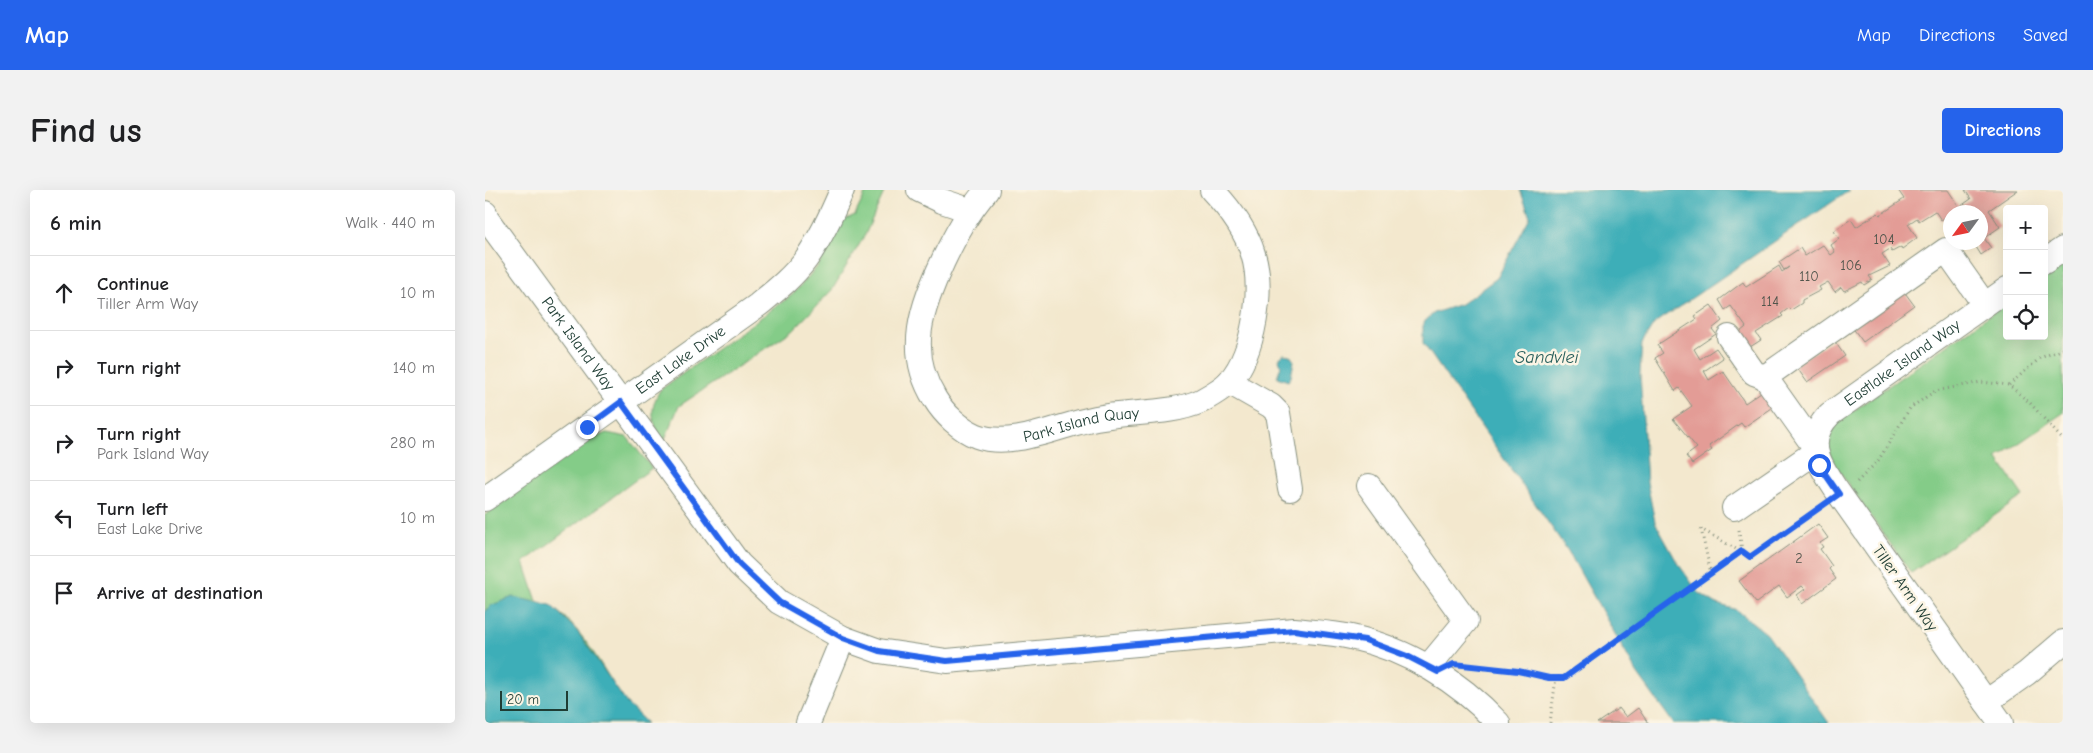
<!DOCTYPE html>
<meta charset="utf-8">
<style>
body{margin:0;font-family:"Comic Neue",sans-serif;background:#f2f2f2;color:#202124}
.controls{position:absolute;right:15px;top:15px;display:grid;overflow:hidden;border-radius:5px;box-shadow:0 5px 20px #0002}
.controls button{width:45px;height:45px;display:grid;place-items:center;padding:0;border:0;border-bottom:1px solid #e0e0e0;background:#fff;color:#202124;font:25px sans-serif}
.compass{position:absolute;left:1458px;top:15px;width:45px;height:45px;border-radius:50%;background:#fff;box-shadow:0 5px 20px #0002;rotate:237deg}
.scale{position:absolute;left:15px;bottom:12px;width:68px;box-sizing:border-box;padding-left:5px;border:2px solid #1f3d34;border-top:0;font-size:14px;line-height:18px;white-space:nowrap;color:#1f3d34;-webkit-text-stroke:4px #fcf5e5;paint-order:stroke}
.stop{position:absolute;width:15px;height:15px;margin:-11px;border:4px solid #2563eb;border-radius:50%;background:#fff}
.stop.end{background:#2563eb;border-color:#fff;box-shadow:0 1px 5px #0008}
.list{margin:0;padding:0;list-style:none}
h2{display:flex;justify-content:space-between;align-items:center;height:65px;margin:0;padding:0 20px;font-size:21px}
h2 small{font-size:16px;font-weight:400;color:#757577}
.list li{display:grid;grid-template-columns:32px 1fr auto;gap:15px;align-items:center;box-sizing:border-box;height:75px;padding:0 20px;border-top:1px solid #e0e0e0}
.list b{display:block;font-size:19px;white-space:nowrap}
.list p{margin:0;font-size:16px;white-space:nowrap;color:#757577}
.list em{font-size:16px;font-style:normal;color:#757577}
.icon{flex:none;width:28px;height:28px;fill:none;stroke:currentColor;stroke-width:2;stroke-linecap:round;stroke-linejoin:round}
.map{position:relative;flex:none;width:1578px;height:533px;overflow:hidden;border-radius:5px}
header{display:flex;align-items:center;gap:30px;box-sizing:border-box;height:70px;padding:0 25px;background:#2563eb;color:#fff}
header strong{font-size:24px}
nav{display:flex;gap:28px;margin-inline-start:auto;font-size:18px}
.intro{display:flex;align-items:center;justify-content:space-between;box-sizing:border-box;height:120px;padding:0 30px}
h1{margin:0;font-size:35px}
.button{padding:12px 22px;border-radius:5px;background:#2563eb;color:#fff;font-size:18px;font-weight:700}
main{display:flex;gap:30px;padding:0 30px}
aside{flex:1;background:#fff;border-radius:5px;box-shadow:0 5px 20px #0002}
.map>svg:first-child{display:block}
</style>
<header>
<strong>Map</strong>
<nav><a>Map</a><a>Directions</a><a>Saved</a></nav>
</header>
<div class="intro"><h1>Find us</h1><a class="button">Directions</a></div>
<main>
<aside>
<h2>6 min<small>Walk · 440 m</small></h2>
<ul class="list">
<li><svg class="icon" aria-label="ahead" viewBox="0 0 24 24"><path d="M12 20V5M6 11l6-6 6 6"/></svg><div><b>Continue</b><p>Tiller Arm Way</p></div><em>10 m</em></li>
<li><svg class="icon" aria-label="right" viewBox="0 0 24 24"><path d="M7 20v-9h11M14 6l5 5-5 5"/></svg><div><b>Turn right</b></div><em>140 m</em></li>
<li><svg class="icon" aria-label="right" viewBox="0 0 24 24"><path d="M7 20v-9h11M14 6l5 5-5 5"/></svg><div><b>Turn right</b><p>Park Island Way</p></div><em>280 m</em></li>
<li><svg class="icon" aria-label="left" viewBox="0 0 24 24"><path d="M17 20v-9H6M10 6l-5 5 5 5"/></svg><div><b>Turn left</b><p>East Lake Drive</p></div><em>10 m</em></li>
<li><svg class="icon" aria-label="arrive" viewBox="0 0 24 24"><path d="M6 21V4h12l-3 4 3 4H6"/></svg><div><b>Arrive at destination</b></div></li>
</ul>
</aside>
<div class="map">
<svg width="1578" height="533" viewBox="0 0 1578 533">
<rect width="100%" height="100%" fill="#fcf5e5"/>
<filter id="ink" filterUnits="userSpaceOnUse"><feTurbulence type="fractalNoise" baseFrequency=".02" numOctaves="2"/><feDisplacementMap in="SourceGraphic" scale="10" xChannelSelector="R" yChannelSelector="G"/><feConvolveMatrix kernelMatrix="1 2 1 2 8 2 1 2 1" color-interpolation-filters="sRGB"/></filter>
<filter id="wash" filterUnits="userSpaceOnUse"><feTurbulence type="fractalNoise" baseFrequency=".0096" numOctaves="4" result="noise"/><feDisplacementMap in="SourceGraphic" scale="20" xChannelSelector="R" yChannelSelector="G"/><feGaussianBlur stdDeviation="1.12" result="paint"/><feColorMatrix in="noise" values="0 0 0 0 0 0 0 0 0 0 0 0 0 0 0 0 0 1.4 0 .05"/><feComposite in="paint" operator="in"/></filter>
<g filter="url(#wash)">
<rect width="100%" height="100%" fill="#f3e8ce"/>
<path fill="#84cc88" stroke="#52845e" d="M382,0H400L380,45L347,100L308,140L194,216L179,251C166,233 164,219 175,200L307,105L332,77L359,30L370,25Z
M1578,74V223L1512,268L1538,306L1426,383L1346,270C1340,253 1343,242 1355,230L1522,113V146H1559V87Z
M122,243L142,247L167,278L39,372L52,411C92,422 118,482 142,514C148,521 155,527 162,533H0V325L107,249Z"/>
<path fill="#3eaeb8" stroke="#2e7676" d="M1035,0H1365L1169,134L1157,153L1155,184L1162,292L1170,332L1192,372L1213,402L1232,414L1252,420L1282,444L1344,533H1188L1152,483L1083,361L938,153V133L949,123L976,114L1012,88L1045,27Z
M798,164L805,165L809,171L806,187L803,191L792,187L796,175L794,169Z
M28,407L66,415L92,441L143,515L162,533H0V421L7,415Z"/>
<g id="blocks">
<path fill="#e39c96" d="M1413,0H1463L1475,18L1456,30L1450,21L1434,31L1432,28L1423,34L1432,48L1417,59L1416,57L1407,62L1405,59L1397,64L1405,76L1384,86L1387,90L1379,95L1377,92L1359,101L1356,97L1350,102L1343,92L1334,97L1336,100L1317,110V113L1306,120L1304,118L1296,124L1298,126L1271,143L1276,150L1265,157L1255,142L1261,137L1246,116L1240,120L1234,110L1258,92L1261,97L1294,76L1297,82L1304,77L1299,80L1294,72L1315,58L1320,66L1338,55L1346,65L1350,62L1346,55L1354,49L1349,41L1366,29L1371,37L1393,23L1395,25L1419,9Z
M1480,0H1533L1504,20L1515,37L1499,48L1506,58L1496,65L1488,52H1496V22H1480L1476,16L1486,9Z
M1477,52H1487L1480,57Z
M1418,100L1429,115L1378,152L1367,137Z
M1226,115L1237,131L1227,139L1231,144L1209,159L1215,169L1231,158L1238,168L1219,181L1224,190L1238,181L1260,213L1276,202L1287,218L1259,237L1256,233L1224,256L1227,260L1207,274L1201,266L1212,258L1188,229L1207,216L1194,198L1190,201L1170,168L1178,163L1172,155L1212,129L1210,126Z
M1348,149L1360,166L1322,192L1310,175Z
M1333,334L1343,348L1335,353L1338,357L1335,359L1347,376L1344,379L1351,389L1317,414L1312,405L1320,399L1317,396L1302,407L1294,396L1271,413L1254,391Z
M1134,518L1141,527L1153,518L1163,533H1112Z"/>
</g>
</g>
<g filter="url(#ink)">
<use href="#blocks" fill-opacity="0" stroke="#899281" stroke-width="1"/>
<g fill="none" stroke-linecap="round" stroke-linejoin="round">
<g stroke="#899281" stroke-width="26">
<g id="minor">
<path d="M434,0L457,11L484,20"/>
<path id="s1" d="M502,0C483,22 471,44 458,71C437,117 420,161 450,209C459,224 475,239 492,246C527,259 575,235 611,228C644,221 685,225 716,211C725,206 738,199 745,191C769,163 779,99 768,64C761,40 744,18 727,0"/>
<path id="s2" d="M0,23L1,28L254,374L294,412L358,448L394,461L462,471L809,440C828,442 848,443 866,447C922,459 974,491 1013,533"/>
<path d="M1559,72L1578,59"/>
<path d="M1244,147L1269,183L1280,187"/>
<path d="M744,192L786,216L793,223L805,299"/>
<path d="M1331,259L1280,187L1461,60L1499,114"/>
<path d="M884,296L981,431L943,477"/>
<path id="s3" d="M0,309L273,115C290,101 308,87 321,69C336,48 347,24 357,0"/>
<path d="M1249,318L1326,265L1331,259"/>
<path d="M1501,512L1542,483L1578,452"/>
<path d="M323,533L358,448"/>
<path id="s4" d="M1516,533L1350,298C1333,272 1319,250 1345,224L1522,99"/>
</g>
</g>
<path stroke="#899281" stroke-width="3" stroke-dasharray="1 4" stroke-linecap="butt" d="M1524,195L1555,168L1578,159
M1372,292L1393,271L1425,218L1450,201L1496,192L1524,195L1545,213L1578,250
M1254,340L1257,361
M1226,384L1216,339L1265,367L1336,317
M984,476L1033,481L1064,488L1079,487L1257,361
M1065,533L1071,488"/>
<use href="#minor" stroke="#fff" stroke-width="24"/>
</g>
</g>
<g fill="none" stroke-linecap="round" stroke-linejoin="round" filter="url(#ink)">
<path stroke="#2563eb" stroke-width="6" d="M102,237L136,212L254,374L294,412L358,448L394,461L462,471L809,440L880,450L922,466L953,482L969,474L1033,481L1064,488H1079L1257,361L1265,367L1354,304L1334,275"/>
</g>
<g text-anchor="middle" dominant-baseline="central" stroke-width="5" stroke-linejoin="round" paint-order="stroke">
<g font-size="14" fill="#50554c">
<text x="1399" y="49">104</text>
<text x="1366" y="75">106</text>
<text x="1324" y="86">110</text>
<text x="1285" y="111">114</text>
<text x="1314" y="368">2</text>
</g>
<g font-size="16" fill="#1f3d34" stroke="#fcf5e5">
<text stroke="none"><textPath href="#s2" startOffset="161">Park Island Way</textPath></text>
<text stroke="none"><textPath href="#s3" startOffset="240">East Lake Drive</textPath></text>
<text stroke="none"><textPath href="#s4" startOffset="459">Eastlake Island Way</textPath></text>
<text stroke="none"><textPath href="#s1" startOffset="392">Park Island Quay</textPath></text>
<text transform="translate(1420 398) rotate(55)">Tiller Arm Way</text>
</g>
<g font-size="18" font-style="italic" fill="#285f5c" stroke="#fcf5e5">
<text x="1062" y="167">Sandvlei</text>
</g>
</g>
</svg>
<div class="controls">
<button>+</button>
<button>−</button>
<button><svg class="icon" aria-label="locate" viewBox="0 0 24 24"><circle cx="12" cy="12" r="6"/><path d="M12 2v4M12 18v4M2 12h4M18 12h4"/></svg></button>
</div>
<svg class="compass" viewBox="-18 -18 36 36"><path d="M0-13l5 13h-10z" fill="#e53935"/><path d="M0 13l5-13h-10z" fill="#757577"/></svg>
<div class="scale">20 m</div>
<div class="stop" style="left:1334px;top:275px"></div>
<div class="stop end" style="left:102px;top:237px"></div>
</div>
</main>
